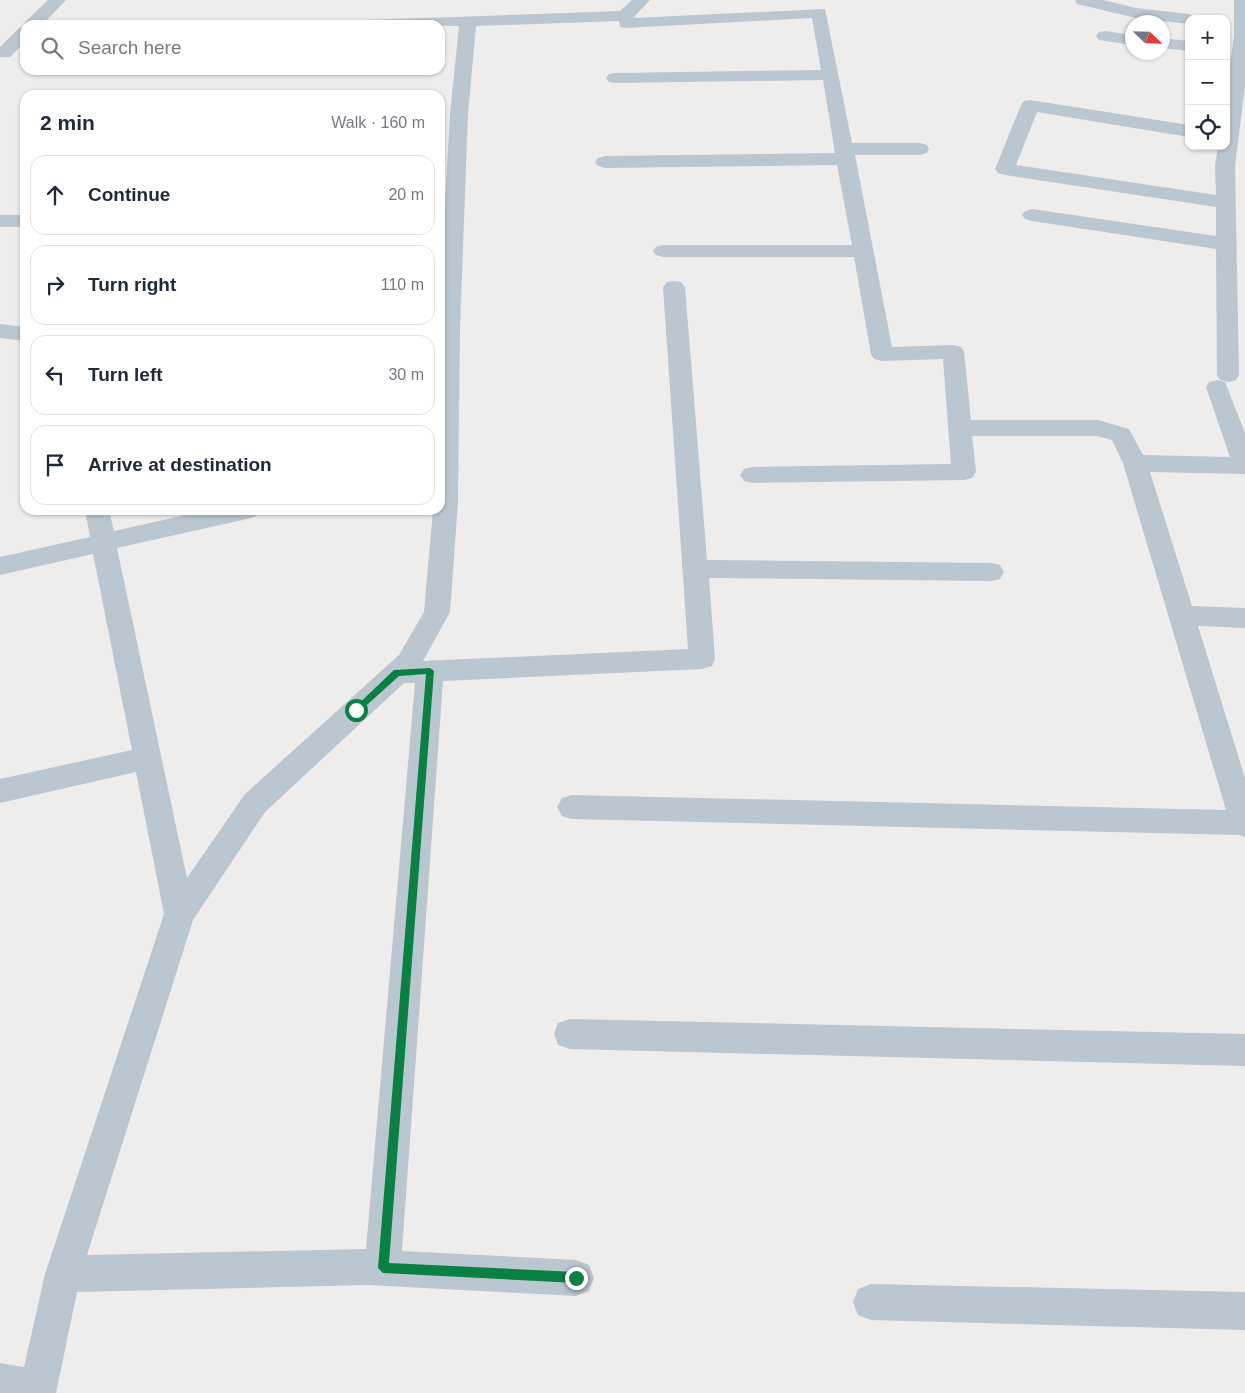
<!DOCTYPE html>
<meta charset="utf-8">
<style>
body{margin:0;font-family:Arial,sans-serif;background:#f2f2f3;color:#1f2937}
.controls{position:absolute;right:15px;top:15px;display:grid;overflow:hidden;border-radius:10px;box-shadow:0 1px 4px #0004}
.controls button{width:45px;height:45px;display:grid;place-items:center;padding:0;border:0;border-bottom:1px solid #e0e1e3;background:#fff;color:#1f2937;font:25px sans-serif}
.compass{position:absolute;left:1125px;top:15px;width:45px;height:45px;border-radius:50%;background:#fff;box-shadow:0 1px 4px #0004;rotate:113deg}
.stop{position:absolute;width:15px;height:15px;margin:-11px;border:4px solid #0b8043;border-radius:50%;background:#fff}
.stop.end{background:#0b8043;border-color:#fff;box-shadow:0 1px 5px #0008}
.list{margin:0;padding:0;list-style:none}
h2{display:flex;justify-content:space-between;align-items:center;height:65px;margin:0;padding:0 20px;font-size:21px}
h2 small{font-size:16px;font-weight:400;color:#747a83}
.list li{display:grid;grid-template-columns:32px 1fr auto;gap:15px;align-items:center;box-sizing:border-box;height:80px;margin:0 10px 10px;padding:0 10px;border:1px solid #e0e1e3;border-radius:15px}
.list b{display:block;font-size:19px;white-space:nowrap}
.list em{font-size:16px;font-style:normal;color:#747a83}
.icon{flex:none;width:28px;height:28px;fill:none;stroke:currentColor;stroke-width:2;stroke-linecap:round;stroke-linejoin:round}
.map{position:relative;flex:none;width:1245px;height:1393px;overflow:hidden}
.search{position:absolute;background:#fff;box-shadow:0 1px 4px #0004;left:20px;top:20px;width:425px;height:55px;display:flex;align-items:center;gap:12px;box-sizing:border-box;padding:0 18px;border-radius:15px;color:#747a83;font-size:19px}
.panel{position:absolute;background:#fff;box-shadow:0 1px 4px #0004;left:20px;top:90px;width:425px;height:425px;border-radius:15px}
.map>svg:first-child{display:block}
</style>
<div class="map">
<svg width="1245" height="1393" viewBox="0 0 1245 1393">
<rect width="100%" height="100%" fill="#efecec"/>
<g fill="none" stroke-linecap="round" stroke-linejoin="round">
<path fill="#bac7d1" fill-rule="evenodd" d="M48,0H66L42,25H25V42L10,57H0V47L19,28L25,27L24,25L26,21Z
M632,0H650L633,18L825,9L852,143H920L927,145L929,149L927,153L920,155H855L892,347L953,345L961,347L964,352L971,420H1098L1129,429L1143,455L1230,457L1206,387L1209,382L1217,380L1225,382L1245,433V474L1150,472L1192,606L1245,608V628L1198,626L1245,778V837L1239,835L572,819L562,816L557,807L562,798L572,795L1226,810L1123,463L1112,440L1097,436H972L976,472L972,478L964,480L752,483L744,481L740,475L744,469L752,467L951,464L943,359L882,361L874,359L871,354L854,257H663L656,255L653,251L656,247L663,245H852L837,165L605,168L598,166L595,162L598,158L605,156L835,153L823,80L615,83L609,82L606,78L609,74L615,73L821,70L812,18L626,28L620,27L619,21L476,26L468,114L460,329L458,502L450,612L423,661L688,649L663,287L667,282L674,281L681,282L685,287L707,560L991,563L1000,565L1004,572L1000,579L991,581L709,578L715,659L712,666L702,669L443,681L402,1251L576,1260L589,1265L594,1278L589,1291L576,1296L367,1285L77,1292L56,1393H0V1363L24,1367L45,1274L164,914L136,772L0,803V779L132,750L93,554L0,575V557L90,537L85,510H109L114,531L208,510H259L256,516L247,519L117,548L187,878L245,794L399,655L424,612L433,510H440V295L450,114L459,26L359,25L361,21L367,20L620,11ZM404,683H415L366,1249L87,1255L193,920L265,812Z
M1075,0H1103L1136,8L1189,14L1197,19H1189V24L1136,18L1077,4Z
M1234,0H1245V86L1235,166L1239,375L1236,380L1228,382L1220,380L1217,375L1216,249L1032,221L1025,219L1022,215L1025,211L1032,209L1216,236V207L1005,175L998,173L995,169L1021,105L1024,101L1030,100L1189,125V137L1037,112L1016,165L1216,195L1215,166L1218,146H1226V92L1234,36Z
M1105,31L1132,35V45L1099,40L1096,36L1099,32Z
M1162,38L1189,41V51L1162,48Z
M0,215H25V227H0Z
M0,324L25,327V341L0,338Z
M570,1019L1245,1034V1066L570,1049L558,1045L554,1034L558,1023Z
M871,1284L1245,1292V1330L871,1320L858,1315L853,1302L858,1289Z"/>
</g>
<path fill="#0b8043" d="M430,668L434,671L389,1263L576,1272L581,1278L576,1283L383,1273L378,1268L426,674L399,676L359,712L356,713L352,710L394,670Z"/>
</svg>
<div class="controls">
<button>+</button>
<button>−</button>
<button><svg class="icon" aria-label="locate" viewBox="0 0 24 24"><circle cx="12" cy="12" r="6"/><path d="M12 2v4M12 18v4M2 12h4M18 12h4"/></svg></button>
</div>
<svg class="compass" viewBox="-18 -18 36 36"><path d="M0-13l5 13h-10z" fill="#e53935"/><path d="M0 13l5-13h-10z" fill="#747a83"/></svg>
<div class="stop" style="left:356px;top:710px"></div>
<div class="stop end" style="left:576px;top:1278px"></div>
<div class="search"><svg class="icon" aria-label="search" viewBox="0 0 24 24"><circle cx="10" cy="10" r="6"/><path d="M15 15l6 6"/></svg>Search here</div>
<section class="panel">
<h2>2 min<small>Walk · 160 m</small></h2>
<ul class="list">
<li><svg class="icon" aria-label="ahead" viewBox="0 0 24 24"><path d="M12 20V5M6 11l6-6 6 6"/></svg><div><b>Continue</b></div><em>20 m</em></li>
<li><svg class="icon" aria-label="right" viewBox="0 0 24 24"><path d="M7 20v-9h11M14 6l5 5-5 5"/></svg><div><b>Turn right</b></div><em>110 m</em></li>
<li><svg class="icon" aria-label="left" viewBox="0 0 24 24"><path d="M17 20v-9H6M10 6l-5 5 5 5"/></svg><div><b>Turn left</b></div><em>30 m</em></li>
<li><svg class="icon" aria-label="arrive" viewBox="0 0 24 24"><path d="M6 21V4h12l-3 4 3 4H6"/></svg><div><b>Arrive at destination</b></div></li>
</ul>
</section>
</div>
